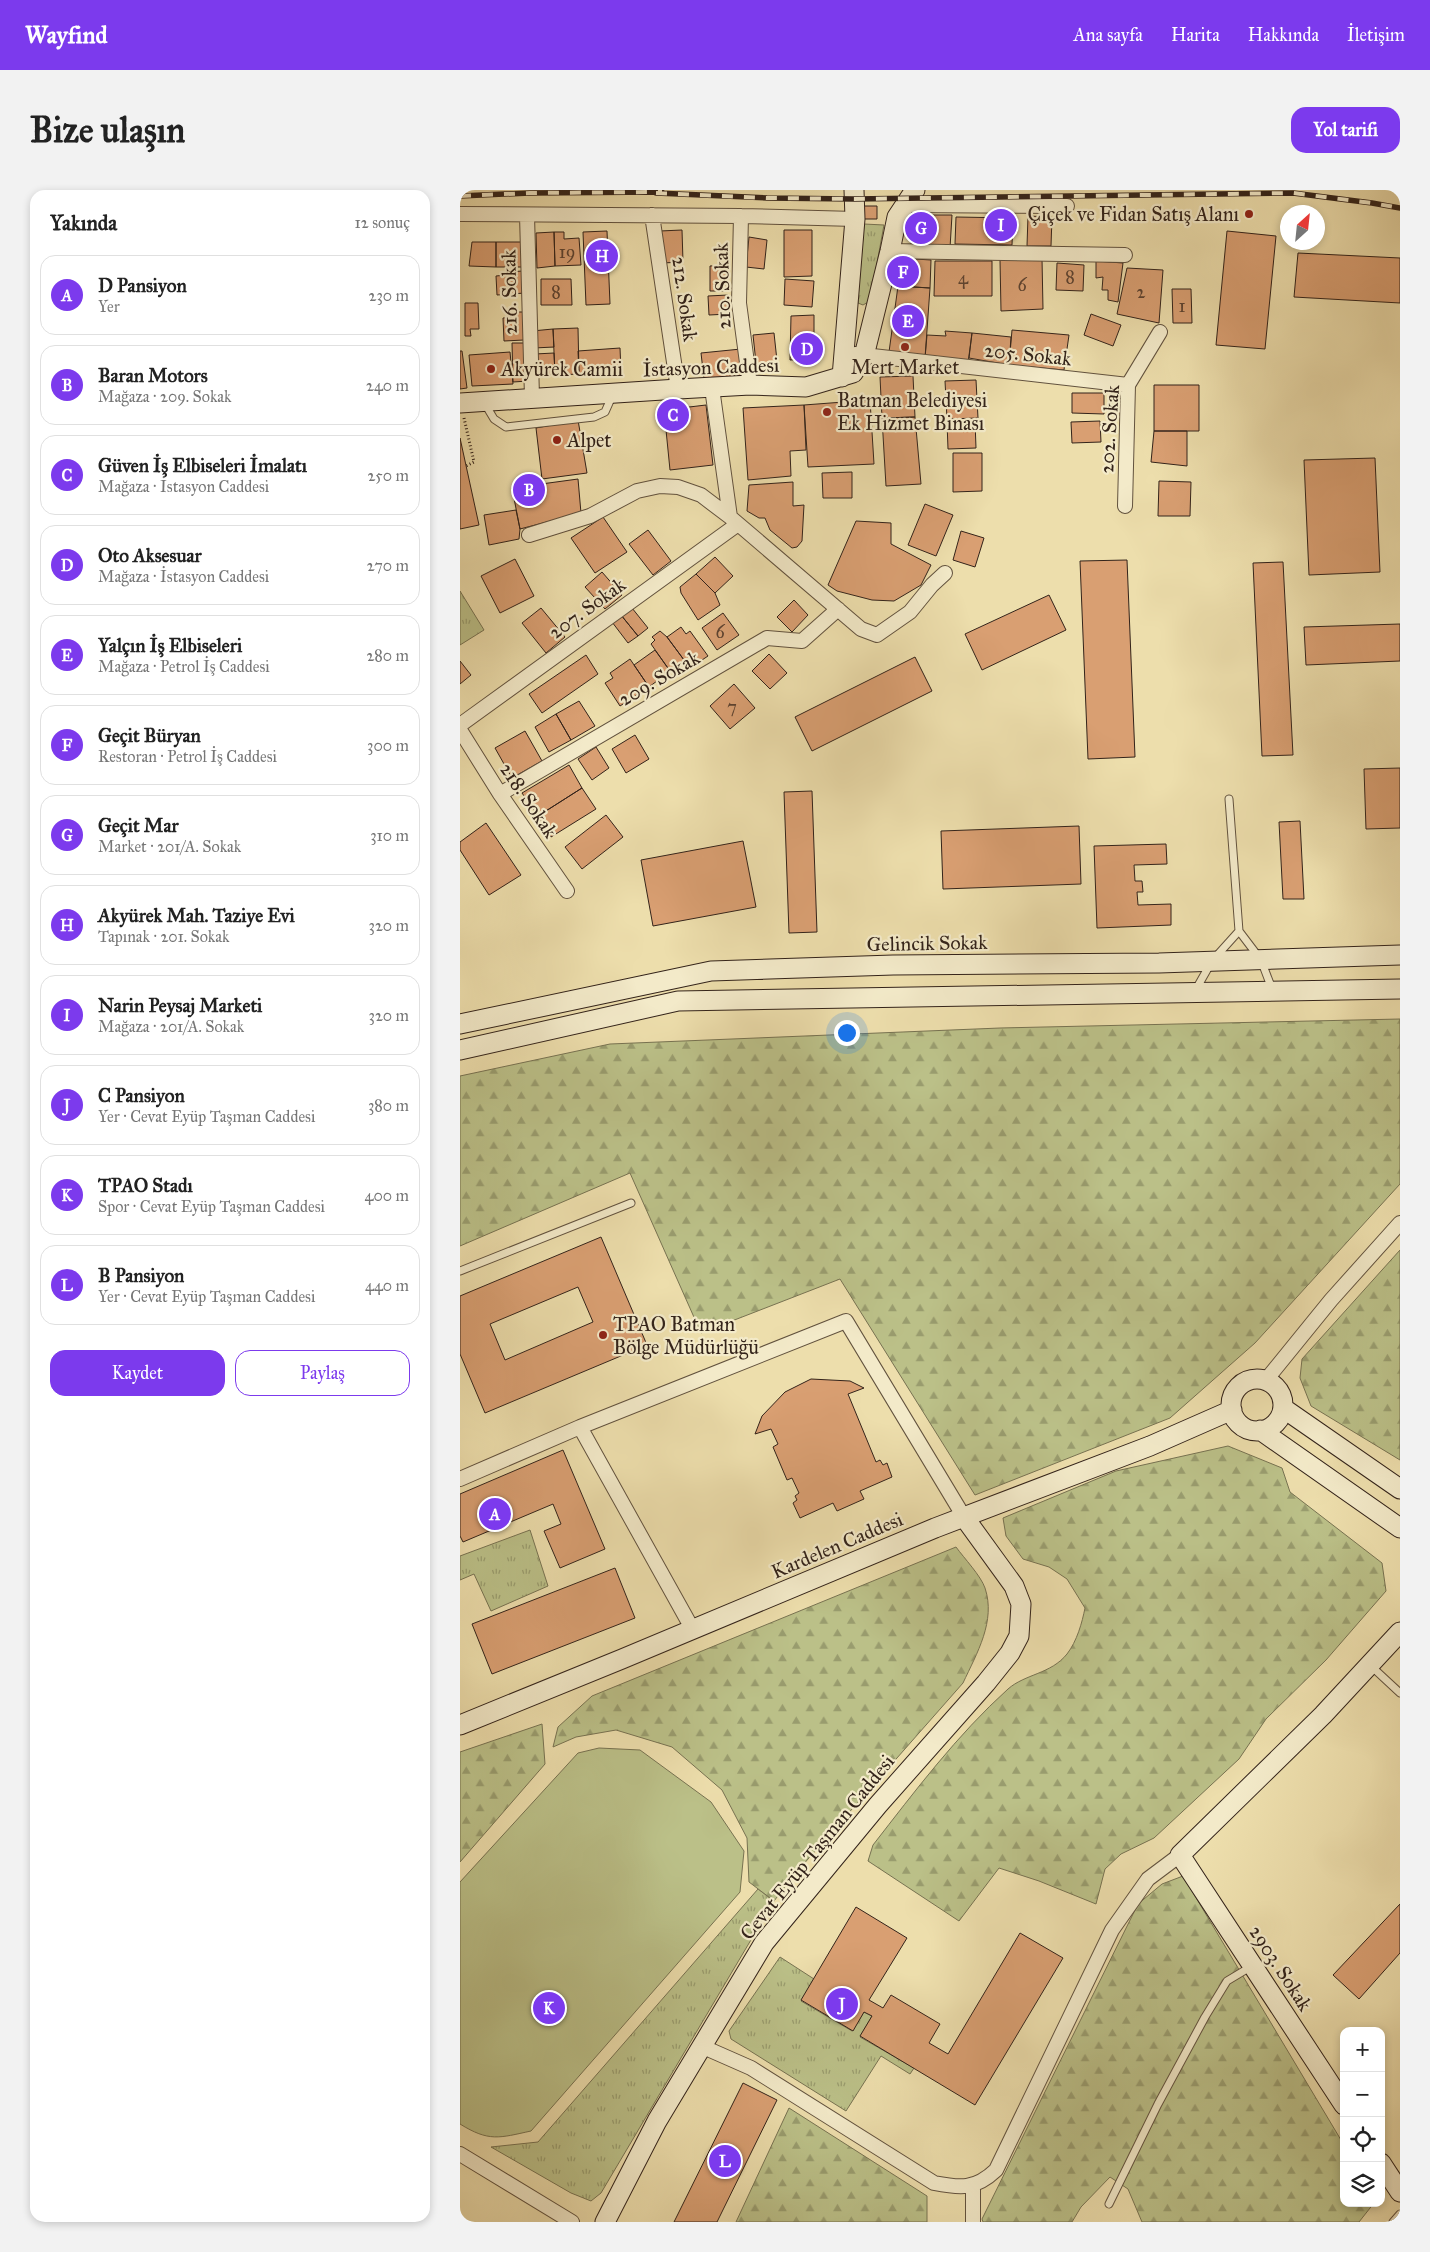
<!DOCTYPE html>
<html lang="tr">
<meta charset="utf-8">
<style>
body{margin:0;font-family:"IM FELL Great Primer",serif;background:#f2f2f2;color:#222}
.controls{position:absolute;right:15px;bottom:15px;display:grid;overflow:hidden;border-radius:10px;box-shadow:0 2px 8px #0003}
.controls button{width:45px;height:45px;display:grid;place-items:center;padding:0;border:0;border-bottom:1px solid #e0e0e0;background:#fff;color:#222;font:25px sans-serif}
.compass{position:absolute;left:820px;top:15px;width:45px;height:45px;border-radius:50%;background:#fff;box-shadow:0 2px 8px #0003;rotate:27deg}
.you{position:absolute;left:386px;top:842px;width:18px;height:18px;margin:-12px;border:4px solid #fff;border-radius:50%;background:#1a73e8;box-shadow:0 0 0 8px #1a73e833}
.badge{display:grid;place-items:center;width:32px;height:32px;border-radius:50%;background:#7c3aed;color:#fff;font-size:16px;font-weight:700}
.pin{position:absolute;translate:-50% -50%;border:2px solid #fff;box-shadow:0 1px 5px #0006}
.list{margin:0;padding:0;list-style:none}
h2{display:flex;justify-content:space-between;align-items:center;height:65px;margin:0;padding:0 20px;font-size:21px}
h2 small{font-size:16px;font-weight:400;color:#767676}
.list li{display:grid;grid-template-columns:32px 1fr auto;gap:15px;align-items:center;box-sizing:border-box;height:80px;margin:0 10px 10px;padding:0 10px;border:1px solid #e0e0e0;border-radius:15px}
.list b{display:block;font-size:19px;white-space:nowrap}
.list p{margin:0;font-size:16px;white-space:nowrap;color:#767676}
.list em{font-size:16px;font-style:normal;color:#767676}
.actions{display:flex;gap:10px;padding:15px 20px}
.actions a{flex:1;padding:11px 0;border:1px solid #7c3aed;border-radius:15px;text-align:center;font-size:18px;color:#7c3aed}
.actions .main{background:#7c3aed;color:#fff}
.icon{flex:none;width:28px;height:28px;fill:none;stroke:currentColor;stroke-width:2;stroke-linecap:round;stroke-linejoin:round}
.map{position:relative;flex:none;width:940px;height:2032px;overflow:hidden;border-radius:15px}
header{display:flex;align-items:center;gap:30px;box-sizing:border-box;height:70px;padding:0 25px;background:#7c3aed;color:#fff}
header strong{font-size:24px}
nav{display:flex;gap:28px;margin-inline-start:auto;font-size:18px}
.intro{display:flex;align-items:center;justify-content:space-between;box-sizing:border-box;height:120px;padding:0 30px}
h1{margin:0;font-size:35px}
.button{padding:12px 22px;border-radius:15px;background:#7c3aed;color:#fff;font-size:18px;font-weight:700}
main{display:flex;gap:30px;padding:0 30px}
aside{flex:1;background:#fff;border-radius:15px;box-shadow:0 2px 8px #0003}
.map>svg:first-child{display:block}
</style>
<header>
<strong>Wayfind</strong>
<nav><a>Ana sayfa</a><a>Harita</a><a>Hakkında</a><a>İletişim</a></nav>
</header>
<div class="intro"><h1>Bize ulaşın</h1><a class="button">Yol tarifi</a></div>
<main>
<aside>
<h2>Yakında<small>12 sonuç</small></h2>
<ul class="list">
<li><span class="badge">A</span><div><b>D Pansiyon</b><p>Yer</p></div><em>230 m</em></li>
<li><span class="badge">B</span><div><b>Baran Motors</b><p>Mağaza · 209. Sokak</p></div><em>240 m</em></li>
<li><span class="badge">C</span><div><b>Güven İş Elbiseleri İmalatı</b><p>Mağaza · İstasyon Caddesi</p></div><em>250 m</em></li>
<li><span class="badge">D</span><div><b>Oto Aksesuar</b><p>Mağaza · İstasyon Caddesi</p></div><em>270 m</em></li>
<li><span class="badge">E</span><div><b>Yalçın İş Elbiseleri</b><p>Mağaza · Petrol İş Caddesi</p></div><em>280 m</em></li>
<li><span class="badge">F</span><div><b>Geçit Büryan</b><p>Restoran · Petrol İş Caddesi</p></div><em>300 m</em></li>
<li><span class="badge">G</span><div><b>Geçit Mar</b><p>Market · 201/A. Sokak</p></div><em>310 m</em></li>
<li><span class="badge">H</span><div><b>Akyürek Mah. Taziye Evi</b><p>Tapınak · 201. Sokak</p></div><em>320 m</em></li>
<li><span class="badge">I</span><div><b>Narin Peysaj Marketi</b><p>Mağaza · 201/A. Sokak</p></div><em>320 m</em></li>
<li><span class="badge">J</span><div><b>C Pansiyon</b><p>Yer · Cevat Eyüp Taşman Caddesi</p></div><em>380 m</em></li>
<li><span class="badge">K</span><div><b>TPAO Stadı</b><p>Spor · Cevat Eyüp Taşman Caddesi</p></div><em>400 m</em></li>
<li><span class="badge">L</span><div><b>B Pansiyon</b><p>Yer · Cevat Eyüp Taşman Caddesi</p></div><em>440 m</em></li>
</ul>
<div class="actions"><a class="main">Kaydet</a><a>Paylaş</a></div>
</aside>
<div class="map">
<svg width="940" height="2032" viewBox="0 0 940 2032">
<defs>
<pattern id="grass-tufts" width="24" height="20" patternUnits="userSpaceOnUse" patternTransform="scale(1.25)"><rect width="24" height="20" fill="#bbc088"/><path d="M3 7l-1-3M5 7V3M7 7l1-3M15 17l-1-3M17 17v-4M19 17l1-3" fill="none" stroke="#999c6e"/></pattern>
<pattern id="forest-firs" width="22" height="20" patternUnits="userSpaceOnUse" patternTransform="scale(1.25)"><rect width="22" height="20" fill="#bbc088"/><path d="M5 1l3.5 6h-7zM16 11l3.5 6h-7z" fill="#999c6e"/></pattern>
</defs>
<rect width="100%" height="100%" fill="#eddeac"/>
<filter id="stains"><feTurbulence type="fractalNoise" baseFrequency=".004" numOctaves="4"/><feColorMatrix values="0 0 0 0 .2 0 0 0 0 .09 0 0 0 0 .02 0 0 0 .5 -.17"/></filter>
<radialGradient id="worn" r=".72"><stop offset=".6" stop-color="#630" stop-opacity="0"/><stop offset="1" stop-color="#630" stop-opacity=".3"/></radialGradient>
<path fill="url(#grass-tufts)" stroke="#777251" d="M404,34L424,35L410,111L403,115L398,113V108Z
M0,401L24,440L0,455Z
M70,1340L88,1396L31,1421L14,1384L0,1390V1366Z
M298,1699L314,1711L141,2003L131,2011L111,2003L31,1957L78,1952Z
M320,1767L354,1789L341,1811L392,1841L404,1822L412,1826L400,1847L454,1878L450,1884L421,1866L386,1921L271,1849L269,1841Z"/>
<path fill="url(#forest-firs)" stroke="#777251" d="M940,829V994L795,1153L710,1228L515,1305L380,1089L241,1143L170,983L0,1056V886L150,854L540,838Z
M940,1060V1270L851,1216L840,1188L842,1169Z
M768,1256L822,1278L830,1302L922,1373L926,1401L866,1470L806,1529L779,1569L694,1648L661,1664L645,1679L636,1714L579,1691L539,1678L499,1731L408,1671L413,1655C455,1601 497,1545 548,1499C565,1484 591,1484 607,1464C617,1451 622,1433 625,1418L607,1389L589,1377L563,1369L546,1346L543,1328L656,1281Z
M496,1357C504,1368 521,1386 525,1398C536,1431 517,1463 503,1493L334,1685L314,1711L289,1692L287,1648L262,1600L212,1557L156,1540L116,1547L93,1557L98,1537L132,1506Z
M82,1534L85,1574L0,1672V1562Z
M723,1686L884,1955V2013H914L899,2032H682L668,1999L650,1987L621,2017L612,2032H523L522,2029L678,1714L702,1694Z
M329,1918L467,2006V2032H276Z"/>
<path fill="#bbc088" stroke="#777251" d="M139,1558L180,1560L251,1612L284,1661L280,1702L71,1941C39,1948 29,1952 0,1934V1692L118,1563Z"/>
<path fill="#d99f72" stroke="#33231a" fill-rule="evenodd" d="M401,16H417V29H401Z
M458,25H492L490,58L451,57L452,32Z
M568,26L592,27L591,56H567Z
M496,27L553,28L552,55L495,54Z
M222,40L223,72L202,73L200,41Z
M324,40H352V86L324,87Z
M147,41L150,114L126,115L123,42Z
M767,41L816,46L805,159L756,155Z
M94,42H104V49L119,48L121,75L95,76Z
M94,42L95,76L77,78L76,43Z
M289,47L307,50L304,79L286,77Z
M12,52H36V77L9,76Z
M36,52H64V77H36Z
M838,63L940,68V113L834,107Z
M439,68L471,70L470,98L438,96Z
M582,69L583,119L541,121L540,70Z
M475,71H532V106H474Z
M636,71L663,73L658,112L648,110V100H642L643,87L636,88Z
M597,73L624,75L623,101L596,100Z
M268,75V101H250V76Z
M667,78L703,80L699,133L657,124Z
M63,81L65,103L37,105L36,86L46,85V82Z
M81,89H111L112,115H81Z
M325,89L354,91L352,117L324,115Z
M438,96L470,98L465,168L429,162Z
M712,99H731L732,133H713Z
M268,105L269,124L249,125L248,106Z
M5,113H18L19,139H10L11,146H5Z
M57,122H63L64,150L44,151L43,128L57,127Z
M631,124L661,135L653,156L624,145Z
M354,125V162L347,169L330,170L331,126Z
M118,138L119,184L95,185L93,139Z
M93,139L94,157L74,158L72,141Z
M552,140L609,145L604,180L549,175Z
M485,141L512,143L508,173L465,168L467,145L486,146Z
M314,143L318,180L297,182L293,145Z
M512,143L551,147L549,175L509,168Z
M52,153H68V191L53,192Z
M160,158L161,182L119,184L118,161Z
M281,159L283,185L244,189L241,163Z
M0,161H2L7,198L0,199Z
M50,162L53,194L12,196L9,165Z
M94,163L95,185H76L75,164Z
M453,186L455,227L422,228L420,187Z
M516,190L518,228L487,229L485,191Z
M694,195H739V241H694Z
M612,203H644V224L612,223Z
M410,210L414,274L348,277L344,215Z
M246,215L253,275L210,280L204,220Z
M344,215L346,260L330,261L331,286L288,290L283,218Z
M455,227L461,294L426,296L422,228Z
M118,230L127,283L82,289L76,238Z
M515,231L516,258L488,259L487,232Z
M640,231L641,252L612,253L611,232Z
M694,241H727V276L691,272Z
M0,248L19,335L0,339Z
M493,263H522V301L493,302Z
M915,268L920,382L849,385L844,270Z
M392,282V308H363L362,283Z
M118,289L121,323L60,339L52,298Z
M699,291L731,292L730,326H698Z
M333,292V316L344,315L342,351L337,357L332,358L310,340L305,328H299L287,321L289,295Z
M465,314L493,325L476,366L448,355Z
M56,320L60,339L59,349L29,355L24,325Z
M143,327L167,362L135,383L111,348Z
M396,331L431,333V354L471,375L461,395L434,411L412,410L377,401L368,395Z
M188,340L211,371L193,385L169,354Z
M501,341L524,348L515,377L493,370Z
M255,367L273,386L255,403L236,384Z
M55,369L74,406L40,423L21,386Z
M667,370L675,567L628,569L620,371Z
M823,372L833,565L802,566L793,373Z
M142,382L162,405L145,419L125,397Z
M236,384L255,403L260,415L238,430L221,403L220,397Z
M589,405L606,440L522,480L505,444Z
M334,410L348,425L332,442L317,427Z
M81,418L105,447L86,463L62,433Z
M172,418L188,438L178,446L161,425Z
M263,423L279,445L257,460L242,438Z
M161,425L178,446L168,453L152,432Z
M940,434V471L846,475L844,437Z
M221,437L226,444L230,441L248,466L230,478L207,447Z
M200,441L207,447L224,470L210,481L191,454L195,450L192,447Z
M195,460L210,481L189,497L174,475Z
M309,464L327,483L310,499L292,481Z
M126,465L138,484L82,523L69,504Z
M455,467L472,501L352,561L335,527Z
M170,469L189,497L160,516L145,493L153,488L150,483Z
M0,471L11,485L0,494Z
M274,494L295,518L270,539L250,516Z
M119,511L135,536L111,550L96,524Z
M96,524L111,550L89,562L75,537Z
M65,541L82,571L52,588L35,558Z
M175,545L189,569L166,583L152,559Z
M136,557L149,578L132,590L118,569Z
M109,575L122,598L78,626L62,603Z
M940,578V638L906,639L904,579Z
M122,598L136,619L91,647L78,626Z
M352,601L357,742L329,743L324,602Z
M146,625L163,647L122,679L105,657Z
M840,631L844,709H823L819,632Z
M26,633L61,685L29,705L0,660V652Z
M619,636L621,694L483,699L481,641Z
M283,651L296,717L193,736L181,670Z
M706,654L707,674L674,675L675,691H682L683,702H677L678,715L711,714V735L637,738L634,656Z
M141,1047L187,1155L25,1223L0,1164V1106ZM118,1097L133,1132L45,1170L30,1134Z
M351,1189L390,1191L404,1198L388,1204L416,1272L420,1270L423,1275L427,1273L432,1287L400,1301L404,1309L377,1321L373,1313L340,1328L333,1313L337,1310L335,1306L339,1303L332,1288L327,1290L313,1257L318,1254L311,1239L295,1244L302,1226L325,1202Z
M103,1260L145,1359L100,1378L84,1341L101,1334L93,1314L3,1352L0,1346V1304Z
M155,1378L175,1428L32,1484L12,1434Z
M940,1714V1763L899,1809L873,1785Z
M396,1717L447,1748L409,1810L423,1818L431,1805L480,1834L469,1853L488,1864L560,1743L603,1768L515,1915L400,1846L412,1826L404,1822L393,1841L341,1810Z
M283,1893L317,1910L257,2032H214Z"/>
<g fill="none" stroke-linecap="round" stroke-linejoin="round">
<g stroke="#62523e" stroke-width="9">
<path id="lane" d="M25,214L34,229L46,237L134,227L145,222L153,204
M769,609L779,741
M735,801L752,771L779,741L801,770L812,799
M0,1081L171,1013
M911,1476L940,1503
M649,2014L698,1914L745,1827L767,1791L792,1776
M933,2032L940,2024"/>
</g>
<g stroke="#62523e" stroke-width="16">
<path id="street" d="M444,15L607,16
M0,24L281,26L395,29
M67,25L72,207
M192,25L218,199
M281,26L279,113L290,195
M430,61L665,65
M395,164L668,195
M252,198L270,327
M665,316L668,195L700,142
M69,345L130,326L177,301L200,296L218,297L241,305L270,327L401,439L417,445L450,422L472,395L485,383
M0,535L278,334
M0,540L40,604L107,701
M40,604L307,448L342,451L378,419
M806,1190L871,1110L940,1033
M120,1237L233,1440
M0,1289L120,1237L386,1131L504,1327
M241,1856L291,1878L474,1993C500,1998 515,2000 536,1980L652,1740L688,1689L720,1665
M0,1964L112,2032
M513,1996V2032"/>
</g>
<g stroke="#33231a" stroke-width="21">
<path id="secondary" d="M382,187L395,29L394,0
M0,213L218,199L290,195L346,197L393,183L404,166L430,61L437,27L455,0
M0,834L251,781L433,775L699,773L940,765
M0,860L218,811L940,799
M771 1215a26 26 0 1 1 52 0a26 26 0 1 1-52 0Z
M823,1218L940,1299
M800,1240L940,1338
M0,1535L162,1469L475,1338L690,1256L772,1220
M884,1915L720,1665L863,1525L940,1442
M921,1973L940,2002
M145,2032L197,1931L304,1753L418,1615L526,1493L550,1463L559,1446L561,1414L554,1396L504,1327"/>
</g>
<path stroke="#33231a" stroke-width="3" stroke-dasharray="1 2.5" stroke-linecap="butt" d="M4,228L14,272L6,276"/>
<use href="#lane" stroke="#f3eac9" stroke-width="7"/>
<use href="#street" stroke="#f3eac9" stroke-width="14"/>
<use href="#secondary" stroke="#f3eac9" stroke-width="19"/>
<g stroke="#33231a" stroke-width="5.5">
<path id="rail" d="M196,3L307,8L394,9L833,3L912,13L940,18
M0,6L70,3L202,2"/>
</g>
<use href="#rail" stroke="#f3eac9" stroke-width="4" stroke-dasharray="11" stroke-linecap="butt"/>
</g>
<g fill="#8f2418" stroke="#f3eac9" stroke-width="2">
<circle cx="789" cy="24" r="5"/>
<circle cx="445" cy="157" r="5"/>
<circle cx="31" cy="179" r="5"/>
<circle cx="367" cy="222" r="5"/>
<circle cx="97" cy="250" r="5"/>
<circle cx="143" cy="1145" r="5"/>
</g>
<g text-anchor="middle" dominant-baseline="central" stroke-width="4.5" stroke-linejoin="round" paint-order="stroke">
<g font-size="18" fill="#5c4230">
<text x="107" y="62">19</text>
<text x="610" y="87">8</text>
<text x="503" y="88">4</text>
<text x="562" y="95">6</text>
<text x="96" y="102">8</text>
<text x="681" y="102">2</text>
<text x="722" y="116">1</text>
<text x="260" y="442">6</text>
<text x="272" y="517">7</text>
</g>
<g font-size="20" fill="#33231a" stroke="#f3eac9" text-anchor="start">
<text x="779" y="24" text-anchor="end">Çiçek ve Fidan Satış Alanı</text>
<text x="445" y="177" text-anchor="middle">Mert Market</text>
<text x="41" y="179">Akyürek Camii</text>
<text x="377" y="210">Batman Belediyesi<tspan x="377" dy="23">Ek Hizmet Binası</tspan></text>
<text x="107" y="250">Alpet</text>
<text x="153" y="1134">TPAO Batman<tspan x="153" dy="23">Bölge Müdürlüğü</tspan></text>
</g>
<g font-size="20" fill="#33231a" stroke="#f3eac9">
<text transform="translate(262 96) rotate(-92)">210. Sokak</text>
<text transform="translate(49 102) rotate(-91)">216. Sokak</text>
<text transform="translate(225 109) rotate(82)">212. Sokak</text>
<text transform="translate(568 164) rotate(6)">205. Sokak</text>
<text transform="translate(251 177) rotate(-2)">İstasyon Caddesi</text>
<text transform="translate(649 239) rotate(-86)">202. Sokak</text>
<text transform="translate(127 418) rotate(-36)">207. Sokak</text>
<text transform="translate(199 488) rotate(-30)">209. Sokak</text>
<text transform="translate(69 610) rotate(56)">218. Sokak</text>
<text transform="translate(467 753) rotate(-1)">Gelincik Sokak</text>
<text transform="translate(377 1355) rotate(-23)">Kardelen Caddesi</text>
<text transform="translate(357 1657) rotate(-51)">Cevat Eyüp Taşman Caddesi</text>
<text transform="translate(821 1778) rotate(57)">2903. Sokak</text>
</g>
</g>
<rect width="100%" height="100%" filter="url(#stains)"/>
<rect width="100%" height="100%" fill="url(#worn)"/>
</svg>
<div class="controls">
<button>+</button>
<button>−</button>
<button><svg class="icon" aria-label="locate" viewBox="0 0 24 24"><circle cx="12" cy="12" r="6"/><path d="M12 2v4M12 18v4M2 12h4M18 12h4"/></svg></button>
<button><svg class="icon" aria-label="layers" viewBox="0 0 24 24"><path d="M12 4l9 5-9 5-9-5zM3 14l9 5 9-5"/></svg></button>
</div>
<svg class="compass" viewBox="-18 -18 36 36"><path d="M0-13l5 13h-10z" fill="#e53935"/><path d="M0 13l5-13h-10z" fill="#767676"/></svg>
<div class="you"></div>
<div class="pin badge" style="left:35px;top:1324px">A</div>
<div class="pin badge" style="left:69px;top:300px">B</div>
<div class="pin badge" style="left:213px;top:225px">C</div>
<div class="pin badge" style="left:347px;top:159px">D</div>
<div class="pin badge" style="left:448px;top:131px">E</div>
<div class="pin badge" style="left:443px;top:82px">F</div>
<div class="pin badge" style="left:461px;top:38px">G</div>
<div class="pin badge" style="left:142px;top:66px">H</div>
<div class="pin badge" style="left:541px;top:35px">I</div>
<div class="pin badge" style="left:382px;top:1814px">J</div>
<div class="pin badge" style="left:89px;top:1818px">K</div>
<div class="pin badge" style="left:265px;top:1971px">L</div>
</div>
</main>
